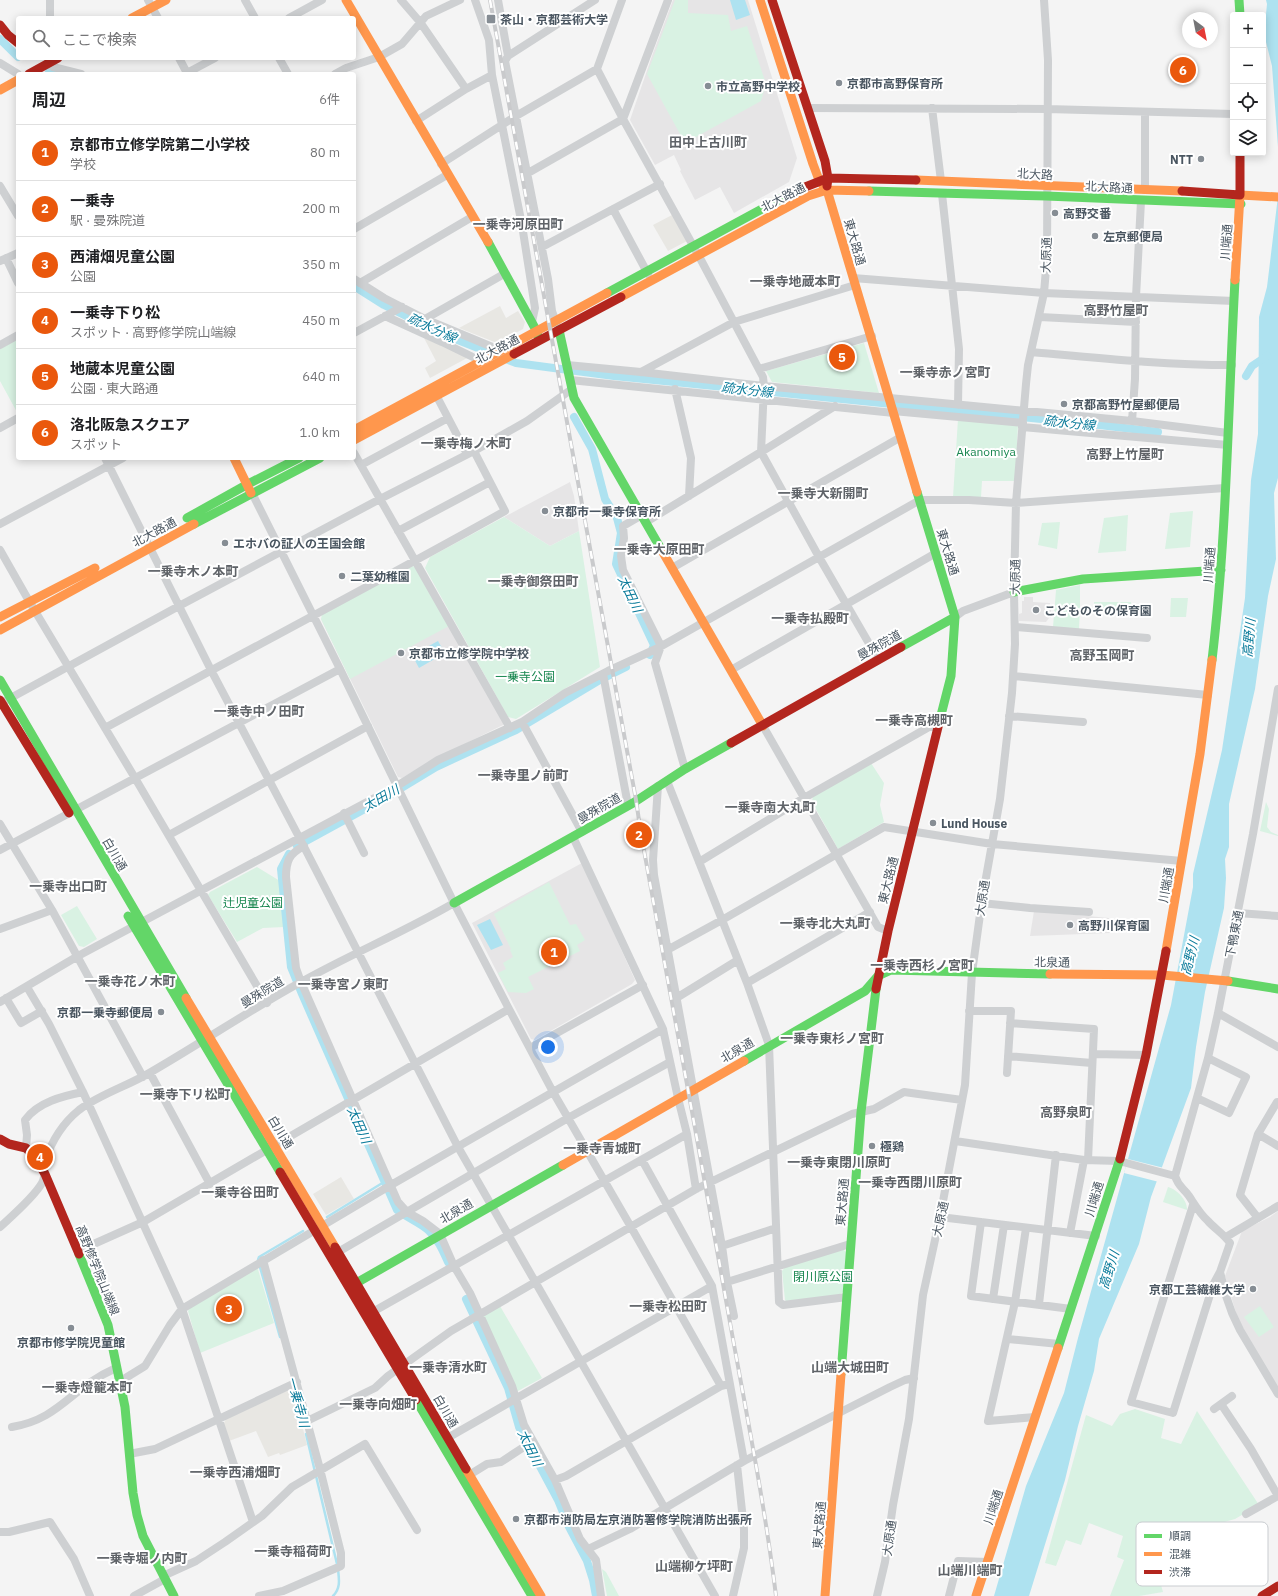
<!DOCTYPE html>
<html lang="ja">
<meta charset="utf-8">
<style>
body{margin:0;font-family:"IBM Plex Sans","Noto Sans JP",sans-serif;background:#f6f6f6;color:#202124}
.controls{position:absolute;right:12px;top:12px;display:grid;overflow:hidden;border-radius:4px;box-shadow:0 2px 10px #0003}
.controls button{width:36px;height:36px;display:grid;place-items:center;padding:0;border:0;border-bottom:1px solid #e0e0e0;background:#fff;color:#202124;font:20px sans-serif}
.compass{position:absolute;left:1182px;top:12px;width:36px;height:36px;border-radius:50%;background:#fff;box-shadow:0 2px 10px #0003;rotate:148deg}
.you{position:absolute;left:548px;top:1047px;width:14px;height:14px;margin:-10px;border:3px solid #fff;border-radius:50%;background:#1a73e8;box-shadow:0 0 0 6px #1a73e833}
.badge{display:grid;place-items:center;width:26px;height:26px;border-radius:50%;background:#ea580c;color:#fff;font-size:13px;font-weight:700}
.pin{position:absolute;translate:-50% -50%;border:2px solid #fff;box-shadow:0 1px 4px #0006}
.list{margin:0;padding:0;list-style:none}
h2{display:flex;justify-content:space-between;align-items:center;height:52px;margin:0;padding:0 16px;font-size:17px}
h2 small{font-size:13px;font-weight:400;color:#757577}
.list li{display:grid;grid-template-columns:26px 1fr auto;gap:12px;align-items:center;box-sizing:border-box;height:56px;padding:0 16px;border-top:1px solid #e0e0e0}
.list b{display:block;font-size:15px;white-space:nowrap}
.list p{margin:0;font-size:13px;white-space:nowrap;color:#757577}
.list em{font-size:13px;font-style:normal;color:#757577}
.icon{flex:none;width:22px;height:22px;fill:none;stroke:currentColor;stroke-width:2;stroke-linecap:round;stroke-linejoin:round}
.map{position:relative;flex:none;width:1278px;height:1596px;overflow:hidden}
.search{position:absolute;background:#fff;box-shadow:0 2px 10px #0003;left:16px;top:16px;width:340px;height:44px;display:flex;align-items:center;gap:10px;box-sizing:border-box;padding:0 14px;border-radius:4px;color:#757577;font-size:15px}
.panel{position:absolute;background:#fff;box-shadow:0 2px 10px #0003;left:16px;top:72px;width:340px;height:388px;border-radius:4px}
.map>svg:first-child{display:block}
</style>
<div class="map">
<svg width="1278" height="1596" viewBox="0 0 1278 1596">
<rect width="100%" height="100%" fill="#f4f4f4"/>
<path fill="#e8e7e3" d="M672,215L687,241L668,251L653,225Z
M500,306L506,318L518,311L525,322L523,329L497,343L459,328Z
M424,338L469,357L430,378L425,368L436,361Z
M341,1177L354,1199L326,1215L313,1194Z
M293,1388L307,1445L280,1455L279,1453L268,1457L256,1431L229,1441L223,1425L226,1419Z"/>
<path fill="#e6e5e6" d="M673,0H748L797,158L789,182L734,213L720,187L695,200L680,171L681,170L674,155L655,165L630,120L653,53Z
M570,482L574,496L579,531L550,546L504,517Z
M416,568L505,723L503,725L436,758L402,778L398,777L321,619Z
M1024,597H1033V602L1050,603V608H1051V618H1049L1046,622L1019,621V614L1022,613V601H1024Z
M582,863L635,980L632,984L535,1040L531,1039L472,923Z
M1034,911L1109,918L1110,933L1030,936Z
M1278,1211V1388L1239,1323L1225,1276L1242,1231L1270,1217Z"/>
<path fill="#d9f2e3" d="M675,0H688V13L728,15L731,31L747,26L766,84L761,101L685,143L647,74Z
M18,339V414L0,381V349Z
M864,343L879,393L772,382L766,371Z
M958,419L1018,425L1015,481H982L981,497H953Z
M1193,511L1190,547L1165,549L1170,513Z
M1128,515L1126,551L1098,553L1104,518Z
M504,517L550,546L579,531L600,667L516,719L508,717L425,568L430,557Z
M1060,522L1057,549L1038,545L1042,523Z
M413,566L416,568L449,626L350,679L321,619L322,614Z
M1080,585V606L1079,629L1053,627L1056,590Z
M1171,598H1188L1186,617H1170Z
M1094,602H1131V614L1095,610Z
M871,763L884,783L880,805L884,822L838,849L812,802L813,796Z
M1266,802L1269,809L1267,827L1271,832L1278,835V836L1260,831Z
M257,867L280,881L284,927L263,928L237,942L208,895L210,892Z
M549,882L570,925L576,924L585,940L577,945L580,951L528,977L534,989L526,993L508,992L498,973L506,969L503,963L513,957L510,950L511,949L494,914Z
M77,906L97,939L84,947L79,946L61,915Z
M1168,1187C1177,1189 1188,1201 1187,1210L1163,1202Z
M843,1249L846,1252L843,1292L839,1295L787,1302L785,1300L782,1271L786,1266Z
M257,1266L274,1323L200,1353L188,1311L190,1308Z
M500,1306L542,1378L516,1392L482,1317Z
M1260,1306L1274,1327L1259,1337L1244,1317Z
M1135,1409L1165,1419L1161,1438L1181,1444L1197,1411L1259,1505L1235,1519L1210,1526L1172,1548L1162,1559L1157,1571L1163,1592L1139,1596H1110L1124,1560L1117,1557L1123,1536L1089,1523L1081,1545L1066,1540L1056,1566L1045,1563L1086,1415L1112,1426L1120,1414Z
M602,1569L606,1572L619,1596H607Z"/>
<path fill="#aee2f0" d="M730,0H745L750,15L736,20Z
M1266,0H1278V147L1272,66L1264,34L1267,4Z
M1278,196V478L1274,493L1276,559L1268,596L1255,689L1229,804V847L1225,859L1226,878L1224,908L1205,992L1196,1047L1191,1088L1151,1197L1139,1244L1099,1339L1094,1371L1078,1426L1065,1480L1029,1596H994L1026,1486L1064,1393L1078,1338L1171,1005L1193,887V874L1222,750L1245,598L1251,480L1258,434L1259,317L1267,287Z
M438,641L445,653L419,668L412,655Z
M490,919L503,945L491,950L477,925Z"/>
<path fill="#f4f4f4" d="M1128,1159L1164,1168L1159,1182L1124,1173Z"/>
<g fill="none" stroke-linecap="round" stroke-linejoin="round">
<path stroke="#aee2f0" stroke-width="2.5" d="M327,1217L384,1182
M280,1337L258,1260L259,1257L303,1231
M306,1434L337,1564
M333,1596C341,1588 339,1579 338,1569"/>
<path stroke="#aee2f0" stroke-width="8" d="M0,39L18,57
M49,72L56,74
M354,286L384,305L440,333L516,363L614,376L1091,424L1158,432
M1246,376L1252,366L1267,356
M574,417L592,449L605,499L617,518L621,533L616,564L654,645L650,655
M297,846L383,799L436,767L516,730L598,681L626,667
M289,854L281,869L291,967L302,994L397,1210C407,1218 421,1223 429,1231C438,1239 443,1251 448,1262
M466,1299L508,1388L519,1427L558,1500L569,1527L587,1561L593,1580L596,1596"/>
<path stroke="#ced0d2" stroke-width="8" d="M50,0V18
M148,0L158,18
M245,0L255,18
M401,0L420,22L466,89
M475,0L489,40L492,75
M498,0L508,56L505,61L548,279L552,311L557,325
M622,0L597,69L623,119L701,260L763,377L764,386L761,452L819,557L878,659
M289,18L322,0
M508,56L595,0
M179,58L187,73
M279,58L288,74
M48,61V64L53,67L81,74
M0,63L18,74
M185,74L215,58
M335,74L346,68L379,57L402,44L426,16L460,0
M808,108L1047,109L1233,114
M932,108L941,181
M1145,112V190
M416,121L466,89L492,75L522,225L535,308L532,322
M441,164L516,116L597,69
M528,173L623,119L668,0
M0,186L18,216
M942,194L959,349L958,405
M613,209L648,274
M354,229L447,175
M542,247L660,184
M6,258L18,283
M0,261L18,253
M853,278L1044,293L1234,301
M354,279L384,298L425,319L502,351
M360,283L472,217
M385,316L442,342L483,362
M1040,317L1136,322
M425,319L504,274
M354,333L402,307
M0,345L18,335
M1031,352C1098,358 1165,365 1232,365
M567,365L641,372L764,386L1132,421L1228,433
M759,369L872,336
M641,372L734,322L855,285
M570,380L894,413
M675,389L691,458L689,496
M435,393L467,454
M893,411L1023,423
M1132,421L1135,379L1136,297L1141,201
M1022,427L1228,445
M0,428L18,418
M474,451L527,421L572,389
M354,453L510,728
M105,458L211,670L299,837L458,1147L715,1596
M361,465L448,418
M252,493L340,669L454,903L509,1009L553,1092L631,1227L721,1386
M642,515L623,526L624,538L621,556L623,570L661,646L655,663L685,769
M646,522L761,452L835,406
M0,524L123,458
M398,531L490,482
M0,550L29,601L135,778L267,1003
M672,568L901,437
M955,617L963,611L1014,592
M1015,627L1147,638
M731,670L936,553
M603,674L628,805
M1013,676L1208,695
M7,700L179,606L380,499L474,451L505,511C373,585 238,655 105,728
M1009,716L1083,722
M522,722L565,693L608,671L658,648L920,500H969L1016,503L1225,488
M763,726L878,927L888,931
M667,781L747,983L769,1045L779,1302L783,1305L847,1297
M658,786L653,860L654,875L722,1246L727,1282L734,1316
M344,813L364,853
M0,824L52,910L143,1077
M169,835L368,726
M573,837L663,1029L678,1098L687,1134L696,1189
M304,846C289,854 286,861 286,877L296,968L301,982L398,1202L407,1212L423,1221L440,1234L454,1266L470,1293L512,1386L524,1425L555,1480L580,1539L596,1560L601,1596
M0,850L340,669
M699,862L804,798L929,727H938
M981,903L1030,908L1089,912
M1238,913L1278,916
M0,929L52,910
M669,949L722,920L884,827L992,844L1182,861
M747,983L870,912
M27,987L49,1024L83,1092L182,1309L253,1522
M678,997L738,960
M6,998L21,1023L42,1011
M0,1002L78,956L397,786L438,760L522,722L582,832
M969,1011H1011L1007,1073
M1218,1013L1278,1047
M1010,1023L1094,1029L1088,1160
M530,1048L643,985
M1093,1054L1146,1055
M1008,1056L1092,1063
M150,1073L210,1184
M1197,1098L1229,1113L1246,1077L1208,1058
M1258,1134L1278,1146
M955,1141L1084,1160L1119,1161L1175,1176
M26,1148L27,1135L25,1120C38,1102 63,1096 83,1092
M642,1160L712,1286L744,1461
M1175,1176L1208,1058L1218,1013L1253,834L1278,689
M1175,1176C1179,1188 1183,1187 1189,1196C1195,1205 1200,1214 1208,1221C1215,1229 1224,1234 1230,1243L1220,1272L1226,1296L1232,1313L1240,1330L1278,1394
M1193,1205L1131,1402L1173,1413L1213,1285L1220,1272
M940,1217L1096,1236
M1258,1218L1240,1195L1258,1134L1277,1102H1278
M981,1222L971,1296L1071,1309
M0,1227C12,1216 34,1197 42,1183C46,1176 44,1168 46,1160C51,1141 64,1122 79,1110C100,1094 128,1086 151,1072C201,1043 250,1010 301,982C351,954 404,932 454,903
M1026,1228L1015,1302L988,1421L1035,1417
M1070,1233L1084,1160
M1226,1237L1278,1206
M722,1246L776,1228
M78,1251L143,1222L509,1009
M338,1252L568,1118L670,1062
M727,1282L850,1244
M993,1299L1004,1225
M1039,1304L1056,1155
M369,1314L687,1134
M1008,1339L1059,1344
M119,1382L145,1366L170,1325L182,1309L391,1185L663,1029
M1221,1404L1251,1449L1278,1496
M1214,1409L1232,1396
M307,1421L375,1388L388,1376L451,1331L696,1189L852,1114L874,1109L904,1092L962,1100
M12,1427C48,1421 62,1403 89,1383C98,1377 107,1372 116,1368
M444,1440L712,1286
M129,1454L155,1449L297,1382
M466,1477L487,1464L501,1462L533,1441
M555,1480L566,1476L721,1386L725,1385
M1246,1514L1278,1496
M0,1532H9L50,1522L74,1559L90,1596
M588,1549L630,1529L744,1461L890,1387L905,1380L914,1378
M163,1576L196,1561L225,1542L262,1516L292,1487L365,1444L417,1530
M134,1596L165,1579
M259,1596L283,1591L341,1566V1553L320,1469L263,1260
M733,1596L744,1548V1529L737,1465
M877,1596L885,1562L893,1505L909,1419L923,1295L940,1217L965,1085L972,973L982,900L1000,799L1012,693L1015,644L1014,592L1016,503L1026,384L1028,365L1044,293L1047,257L1048,60L1044,0
M949,1596L958,1561L988,1562"/>
<path stroke="#63d668" stroke-width="9" d="M1239,0L1240,15
M869,191L1046,196L1241,204
M488,242L536,330L539,339
M607,293L795,191
M559,330L574,398L661,549
M917,492L955,617L951,676L940,719
M187,518L248,484L299,458
M194,524L320,458
M1014,592L1083,579L1221,570
M901,647L955,617
M1212,660C1227,534 1228,407 1235,280
M0,680L186,998
M454,903L633,803L685,769L731,743
M128,916L280,1172
M1228,981L1278,989
M744,1061L865,991L878,976L891,970L1050,974
M79,1254L108,1325L125,1407L133,1493L137,1515L143,1536L174,1596
M351,1286L563,1165
M1058,1348L1120,1159
M841,1374L861,1112L876,989
M416,1400L532,1596"/>
<path stroke="#ff974d" stroke-width="9" d="M346,0L488,242
M760,0L813,164L819,180L824,187
M132,18L166,0
M0,90L18,80
M916,180L1182,191
M827,190L917,492
M1235,280L1240,195L1278,197
M621,297L808,196L827,190L869,191
M354,430L607,293
M354,440L514,354
M234,458L251,493
M661,549L763,726
M0,617L95,568
M0,630L194,524
M1166,951L1200,754L1212,660
M1050,974L1162,975L1228,981
M186,998L335,1247
M563,1165L744,1061
M466,1469L541,1596
M825,1596L841,1374
M976,1596L1058,1348"/>
<path stroke="#b3261e" stroke-width="9" d="M772,0L825,161L828,178L827,186
M0,25L8,35L18,43
M29,74L58,58
M1240,153V195
M795,191L828,178L916,180
M1182,191L1240,195
M514,354L621,297
M0,700L69,813
M731,743L901,647
M876,989L888,931L940,719
M0,1139L9,1144L26,1148L36,1159L45,1174L79,1254
M1120,1159L1146,1055L1166,951
M280,1172L416,1400
M335,1247L466,1469
M1262,1596L1278,1586"/>
<g stroke="#c9cacc" stroke-width="4">
<path id="rail" d="M490,0L636,800L641,834C671,999 702,1163 731,1328C747,1417 765,1506 776,1596"/>
</g>
<use href="#rail" stroke="#fff" stroke-width="2.5" stroke-dasharray="8" stroke-linecap="butt"/>
</g>
<g fill="#868d94" stroke="#fff" stroke-width="1.5">
<rect x="486" y="14" width="10" height="10" rx="2"/>
<circle cx="839" cy="83" r="4"/>
<circle cx="708" cy="86" r="4"/>
<circle cx="1201" cy="159" r="4"/>
<circle cx="1055" cy="213" r="4"/>
<circle cx="1095" cy="236" r="4"/>
<circle cx="1064" cy="404" r="4"/>
<circle cx="545" cy="511" r="4"/>
<circle cx="225" cy="543" r="4"/>
<circle cx="342" cy="576" r="4"/>
<circle cx="1036" cy="610" r="4"/>
<circle cx="401" cy="653" r="4"/>
<circle cx="933" cy="823" r="4"/>
<circle cx="1070" cy="925" r="4"/>
<circle cx="161" cy="1012" r="4"/>
<circle cx="872" cy="1146" r="4"/>
<circle cx="1253" cy="1289" r="4"/>
<circle cx="71" cy="1328" r="4"/>
<circle cx="516" cy="1519" r="4"/>
</g>
<g text-anchor="middle" dominant-baseline="central" stroke-width="4" stroke-linejoin="round" paint-order="stroke">
<g font-size="12" font-weight="bold" fill="#4a5661" stroke="#fff" text-anchor="start">
<text x="500" y="19">茶山・京都芸術大学</text>
<text x="847" y="83">京都市高野保育所</text>
<text x="716" y="86">市立高野中学校</text>
<text x="1193" y="159" text-anchor="end">NTT</text>
<text x="1063" y="213">高野交番</text>
<text x="1103" y="236">左京郵便局</text>
<text x="1072" y="404">京都高野竹屋郵便局</text>
<text x="553" y="511">京都市一乗寺保育所</text>
<text x="233" y="543">エホバの証人の王国会館</text>
<text x="350" y="576">二葉幼稚園</text>
<text x="1044" y="610">こどものその保育園</text>
<text x="409" y="653">京都市立修学院中学校</text>
<text x="941" y="823">Lund House</text>
<text x="1078" y="925">高野川保育園</text>
<text x="153" y="1012" text-anchor="end">京都一乗寺郵便局</text>
<text x="880" y="1146">極鶏</text>
<text x="1245" y="1289" text-anchor="end">京都工芸繊維大学</text>
<text x="71" y="1342" text-anchor="middle">京都市修学院児童館</text>
<text x="524" y="1519">京都市消防局左京消防署修学院消防出張所</text>
</g>
<g font-size="12" fill="#4a5661" stroke="#fff">
<text transform="translate(1035 174) rotate(3)">北大路</text>
<text transform="translate(1109 187) rotate(3)">北大路通</text>
<text transform="translate(783 197) rotate(-27)">北大路通</text>
<text transform="translate(855 242) rotate(74)">東大路通</text>
<text transform="translate(1226 242) rotate(-86)">川端通</text>
<text transform="translate(1046 255) rotate(-88)">大原通</text>
<text transform="translate(497 349) rotate(-28)">北大路通</text>
<text transform="translate(154 532) rotate(-28)">北大路通</text>
<text transform="translate(948 552) rotate(73)">東大路通</text>
<text transform="translate(1209 565) rotate(-86)">川端通</text>
<text transform="translate(1015 577) rotate(-89)">大原通</text>
<text transform="translate(879 645) rotate(-29)">曼殊院道</text>
<text transform="translate(599 808) rotate(-30)">曼殊院道</text>
<text transform="translate(115 854) rotate(60)">白川通</text>
<text transform="translate(888 880) rotate(-76)">東大路通</text>
<text transform="translate(1166 885) rotate(-80)">川端通</text>
<text transform="translate(982 898) rotate(-81)">大原通</text>
<text transform="translate(1234 934) rotate(-79)">下鴨東通</text>
<text transform="translate(1052 962) rotate(1)">北泉通</text>
<text transform="translate(262 992) rotate(-31)">曼殊院道</text>
<text transform="translate(737 1050) rotate(-30)">北泉通</text>
<text transform="translate(281 1132) rotate(59)">白川通</text>
<text transform="translate(1094 1199) rotate(-73)">川端通</text>
<text transform="translate(842 1202) rotate(-85)">東大路通</text>
<text transform="translate(456 1211) rotate(-30)">北泉通</text>
<text transform="translate(940 1219) rotate(-78)">大原通</text>
<text transform="translate(98 1270) rotate(68)">高野修学院山端線</text>
<text transform="translate(446 1411) rotate(60)">白川通</text>
<text transform="translate(993 1507) rotate(-72)">川端通</text>
<text transform="translate(819 1525) rotate(-85)">東大路通</text>
<text transform="translate(889 1538) rotate(-82)">大原通</text>
</g>
<g font-size="12" fill="#17864f" stroke="#fff">
<text x="986" y="451">Akanomiya</text>
<text x="525" y="676">一乗寺公園</text>
<text x="253" y="902">辻児童公園</text>
<text x="823" y="1276">閉川原公園</text>
</g>
<g font-size="13" font-weight="bold" fill="#5f6368" stroke="#fff">
<text x="708" y="142">田中上古川町</text>
<text x="518" y="224">一乗寺河原田町</text>
<text x="795" y="281">一乗寺地蔵本町</text>
<text x="1116" y="310">高野竹屋町</text>
<text x="945" y="372">一乗寺赤ノ宮町</text>
<text x="466" y="443">一乗寺梅ノ木町</text>
<text x="1125" y="454">高野上竹屋町</text>
<text x="823" y="493">一乗寺大新開町</text>
<text x="659" y="549">一乗寺大原田町</text>
<text x="193" y="571">一乗寺木ノ本町</text>
<text x="533" y="581">一乗寺御祭田町</text>
<text x="810" y="618">一乗寺払殿町</text>
<text x="1102" y="655">高野玉岡町</text>
<text x="259" y="711">一乗寺中ノ田町</text>
<text x="914" y="720">一乗寺高槻町</text>
<text x="523" y="775">一乗寺里ノ前町</text>
<text x="770" y="807">一乗寺南大丸町</text>
<text x="68" y="886">一乗寺出口町</text>
<text x="825" y="923">一乗寺北大丸町</text>
<text x="922" y="965">一乗寺西杉ノ宮町</text>
<text x="130" y="981">一乗寺花ノ木町</text>
<text x="343" y="984">一乗寺宮ノ東町</text>
<text x="832" y="1038">一乗寺東杉ノ宮町</text>
<text x="185" y="1094">一乗寺下リ松町</text>
<text x="1066" y="1112">高野泉町</text>
<text x="602" y="1148">一乗寺青城町</text>
<text x="839" y="1162">一乗寺東閉川原町</text>
<text x="910" y="1182">一乗寺西閉川原町</text>
<text x="240" y="1192">一乗寺谷田町</text>
<text x="668" y="1306">一乗寺松田町</text>
<text x="448" y="1367">一乗寺清水町</text>
<text x="850" y="1367">山端大城田町</text>
<text x="87" y="1387">一乗寺燈籠本町</text>
<text x="378" y="1404">一乗寺向畑町</text>
<text x="235" y="1472">一乗寺西浦畑町</text>
<text x="293" y="1551">一乗寺稲荷町</text>
<text x="142" y="1558">一乗寺堀ノ内町</text>
<text x="694" y="1566">山端柳ケ坪町</text>
<text x="970" y="1570">山端川端町</text>
</g>
<g font-size="13" font-style="italic" fill="#0c7c9b" stroke="#fff">
<text transform="translate(432 328) rotate(25)">疏水分線</text>
<text transform="translate(747 390) rotate(6)">疏水分線</text>
<text transform="translate(1069 423) rotate(6)">疏水分線</text>
<text transform="translate(630 594) rotate(65)">太田川</text>
<text transform="translate(1249 638) rotate(-85)">高野川</text>
<text transform="translate(381 798) rotate(-30)">太田川</text>
<text transform="translate(1190 956) rotate(-76)">高野川</text>
<text transform="translate(359 1125) rotate(66)">太田川</text>
<text transform="translate(1109 1270) rotate(-73)">高野川</text>
<text transform="translate(298 1402) rotate(75)">一乗寺川</text>
<text transform="translate(530 1448) rotate(64)">太田川</text>
</g>
</g>
<rect x="1136" y="1522" width="132" height="64" rx="6" fill="#fff" stroke="#c9ccd0" stroke-width="1"/>
<rect x="1144" y="1534" width="18" height="4" fill="#63d668"/>
<rect x="1144" y="1552" width="18" height="4" fill="#ff974d"/>
<rect x="1144" y="1570" width="18" height="4" fill="#b3261e"/>
<g font-size="11" fill="#4a5661">
<text x="1169" y="1540">順調</text>
<text x="1169" y="1558">混雑</text>
<text x="1169" y="1576">渋滞</text>
</g>
</svg>
<div class="controls">
<button>+</button>
<button>−</button>
<button><svg class="icon" aria-label="locate" viewBox="0 0 24 24"><circle cx="12" cy="12" r="6"/><path d="M12 2v4M12 18v4M2 12h4M18 12h4"/></svg></button>
<button><svg class="icon" aria-label="layers" viewBox="0 0 24 24"><path d="M12 4l9 5-9 5-9-5zM3 14l9 5 9-5"/></svg></button>
</div>
<svg class="compass" viewBox="-18 -18 36 36"><path d="M0-13l5 13h-10z" fill="#e53935"/><path d="M0 13l5-13h-10z" fill="#757577"/></svg>
<div class="you"></div>
<div class="pin badge" style="left:554px;top:952px">1</div>
<div class="pin badge" style="left:639px;top:835px">2</div>
<div class="pin badge" style="left:229px;top:1309px">3</div>
<div class="pin badge" style="left:40px;top:1157px">4</div>
<div class="pin badge" style="left:842px;top:357px">5</div>
<div class="pin badge" style="left:1183px;top:70px">6</div>
<div class="search"><svg class="icon" aria-label="search" viewBox="0 0 24 24"><circle cx="10" cy="10" r="6"/><path d="M15 15l6 6"/></svg>ここで検索</div>
<section class="panel">
<h2>周辺<small>6件</small></h2>
<ul class="list">
<li><span class="badge">1</span><div><b>京都市立修学院第二小学校</b><p>学校</p></div><em>80 m</em></li>
<li><span class="badge">2</span><div><b>一乗寺</b><p>駅 · 曼殊院道</p></div><em>200 m</em></li>
<li><span class="badge">3</span><div><b>西浦畑児童公園</b><p>公園</p></div><em>350 m</em></li>
<li><span class="badge">4</span><div><b>一乗寺下り松</b><p>スポット · 高野修学院山端線</p></div><em>450 m</em></li>
<li><span class="badge">5</span><div><b>地蔵本児童公園</b><p>公園 · 東大路通</p></div><em>640 m</em></li>
<li><span class="badge">6</span><div><b>洛北阪急スクエア</b><p>スポット</p></div><em>1.0 km</em></li>
</ul>
</section>
</div>
